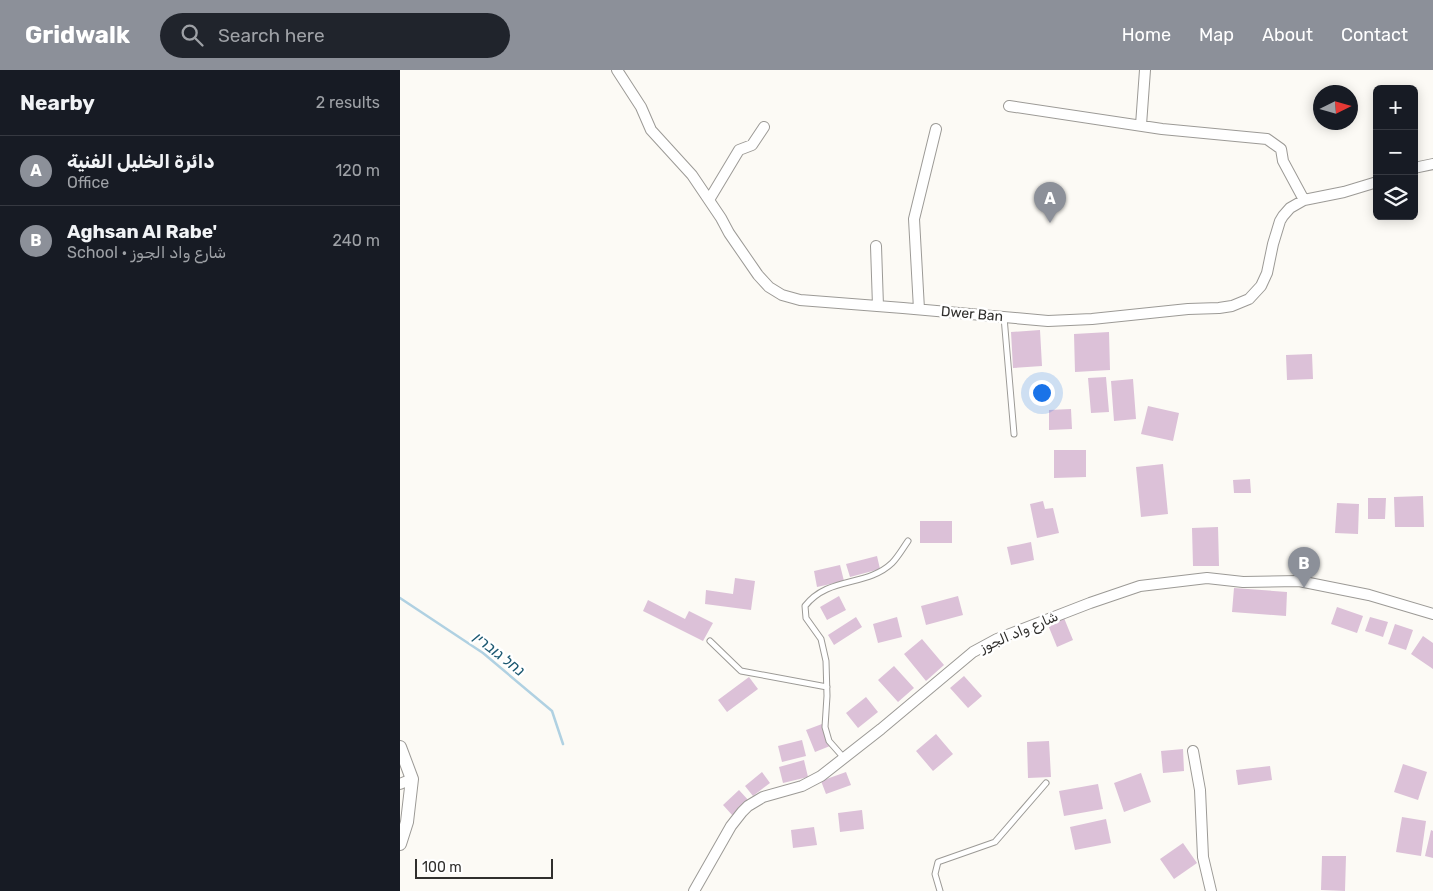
<!DOCTYPE html>
<meta charset="utf-8">
<style>
body{margin:0;font-family:Rubik,Vazirmatn,"Noto Sans Hebrew",sans-serif;background:#20242c;color:#f1f3f6}
.controls{position:absolute;right:15px;top:15px;display:grid;overflow:hidden;border-radius:8px;box-shadow:0 2px 12px #0003}
.controls button{width:45px;height:45px;display:grid;place-items:center;padding:0;border:0;border-bottom:1px solid #363941;background:#171b24;color:#f1f3f6;font:25px sans-serif}
.compass{position:absolute;left:913px;top:15px;width:45px;height:45px;border-radius:50%;background:#171b24;box-shadow:0 2px 12px #0003;rotate:85deg}
.scale{position:absolute;left:15px;bottom:12px;width:138px;box-sizing:border-box;padding-left:5px;border:2px solid #302f2d;border-top:0;font-size:14px;line-height:18px;white-space:nowrap;color:#302f2d;-webkit-text-stroke:4px #fff;paint-order:stroke}
.you{position:absolute;left:641px;top:322px;width:18px;height:18px;margin:-12px;border:4px solid #fff;border-radius:50%;background:#1a73e8;box-shadow:0 0 0 8px #1a73e833}
.badge{display:grid;place-items:center;width:32px;height:32px;border-radius:50%;background:#8c9099;color:#fff;font-size:16px;font-weight:700}
.pin{position:absolute;translate:-50% -41px;filter:drop-shadow(0 1px 2px #0008)}
.pin::after{content:'';position:absolute;top:26px;width:18px;height:15px;background:inherit;clip-path:polygon(0 0,100% 0,50% 100%)}
.list{margin:0;padding:0;list-style:none}
h2{display:flex;justify-content:space-between;align-items:center;height:65px;margin:0;padding:0 20px;font-size:21px}
h2 small{font-size:16px;font-weight:400;color:#9ea1a6}
.list li{display:grid;grid-template-columns:32px 1fr auto;gap:15px;align-items:center;box-sizing:border-box;height:70px;padding:0 20px;border-top:1px solid #363941}
.list b{display:block;font-size:19px;white-space:nowrap}
.list p{margin:0;font-size:16px;white-space:nowrap;color:#9ea1a6}
.list em{font-size:16px;font-style:normal;color:#9ea1a6}
.icon{flex:none;width:28px;height:28px;fill:none;stroke:currentColor;stroke-width:2;stroke-linecap:round;stroke-linejoin:round}
.map{position:relative;flex:none;width:1033px;height:821px;overflow:hidden}
header{display:flex;align-items:center;gap:30px;box-sizing:border-box;height:70px;padding:0 25px;background:#8c9099;color:#fff}
header strong{font-size:24px}
nav{display:flex;gap:28px;margin-inline-start:auto;font-size:18px}
.search{width:350px;height:45px;background:#20242c;display:flex;align-items:center;gap:12px;box-sizing:border-box;padding:0 18px;border-radius:28px;color:#9ea1a6;font-size:19px}
main{display:flex}
aside{flex:1;background:#171b24}
.map>svg:first-child{display:block}
</style>
<header>
<strong>Gridwalk</strong>
<div class="search"><svg class="icon" aria-label="search" viewBox="0 0 24 24"><circle cx="10" cy="10" r="6"/><path d="M15 15l6 6"/></svg>Search here</div>
<nav><a>Home</a><a>Map</a><a>About</a><a>Contact</a></nav>
</header>
<main>
<aside>
<h2>Nearby<small>2 results</small></h2>
<ul class="list">
<li><span class="badge">A</span><div><b>دائرة الخليل الفنية</b><p>Office</p></div><em>120 m</em></li>
<li><span class="badge">B</span><div><b>Aghsan Al Rabe'</b><p>School · شارع واد الجوز</p></div><em>240 m</em></li>
</ul>
</aside>
<div class="map">
<svg width="1033" height="821" viewBox="0 0 1033 821">
<rect width="100%" height="100%" fill="#fcfaf5"/>
<g fill="none" stroke-linecap="round" stroke-linejoin="round">
<path stroke="#b0d1e2" stroke-width="2.5" d="M0,528L83,583L152,641L163,674"/>
</g>
<path fill="#dcc1d8" d="M640,260L642,296L613,298L611,262Z
M709,262L710,300L675,302L674,264Z
M912,284L913,309L887,310L886,285Z
M706,307L709,342L691,343L688,308Z
M733,309L736,349L714,351L711,311Z
M748,336L779,343L773,371L741,364Z
M671,339L672,359L649,360V340Z
M654,380H686V407L654,408Z
M763,394L768,444L741,447L736,397Z
M850,409L851,423H834L833,410Z
M1023,426L1024,457H995L994,427Z
M968,428H986L985,449H968Z
M643,431L645,439L653,438L659,463L637,468L630,434Z
M937,433L959,434L958,464L935,463Z
M520,451H552V473H520Z
M818,457L819,496H793L792,458Z
M631,472L634,490L611,495L607,477Z
M477,486L480,499L450,507L446,494Z
M440,495L444,511L417,517L414,501Z
M335,508L355,511L351,540L305,534L306,520L333,524Z
M834,518L887,522L886,546L832,542Z
M439,526L446,540L427,550L420,537Z
M558,526L563,545L526,555L521,536Z
M248,530L285,549L289,541L313,553L303,571L243,541Z
M937,537L963,546L957,563L931,554Z
M456,547L462,557L434,575L428,565Z
M497,547L502,567L478,573L473,554Z
M970,547L988,552L983,567L965,561Z
M664,548L673,570L657,577L648,555Z
M995,554L1013,560L1006,580L988,574Z
M1023,566L1033,573V599L1011,584Z
M522,569L544,595L526,611L504,584Z
M494,596L514,618L498,632L478,610Z
M564,606L582,626L568,638L550,618Z
M349,607L358,619L327,642L318,630Z
M466,627L478,642L458,658L446,643Z
M422,654L430,676L415,682L406,660Z
M536,664L553,684L533,701L516,681Z
M402,670L406,686L382,692L378,676Z
M649,671L651,707L628,708L627,672Z
M783,679L784,701L763,703L761,681Z
M404,690L408,707L383,713L379,697Z
M1003,694L1027,702L1018,730L994,722Z
M870,696L872,710L838,715L836,700Z
M362,702L370,713L353,726L345,716Z
M446,702L451,715L426,724L421,711Z
M741,703L751,732L724,742L714,713Z
M698,714L703,739L664,746L659,721Z
M339,720L350,732L333,746L323,735Z
M462,740L464,759L440,762L438,743Z
M1002,747L1026,751L1021,786L996,782Z
M706,749L711,773L675,780L670,757Z
M414,757L417,775L393,778L391,760Z
M1031,760L1033,761V788L1025,786Z
M783,773L797,793L774,809L760,789Z
M922,786H946L945,821L921,820Z"/>
<g fill="none" stroke-linecap="round" stroke-linejoin="round">
<g stroke="#9c9a96" stroke-width="7">
<path id="service" d="M604,247L614,364
M310,571L341,601L427,617
M444,688L429,671L425,657L427,626L426,591L421,569L406,548L405,536C428,506 467,517 492,493C498,487 503,478 508,471
M540,821L535,804L538,792L595,772L646,713"/>
</g>
<g stroke="#9c9a96" stroke-width="12">
<path id="minor" d="M217,0L241,37L251,60L292,105L321,148L329,163L358,205L369,217L382,225L400,230L503,238L648,251L692,249L788,239L819,238L832,236L849,229L861,216L867,203L873,174L880,151L883,146L890,138L904,130L944,122L977,112
M609,36L762,59L867,69L881,79L883,91L904,130
M741,55L745,0
M1014,98L1033,94
M309,130L339,80L352,75L364,57
M476,176L478,236
M519,239L514,149L536,59
M793,681L800,720L803,787L811,821
M0,714L12,709
M294,821L331,756L342,742L348,736L363,727L402,716L421,706L481,659L573,582L597,569L690,533L740,516L807,508L843,512L899,511L969,525L1033,544"/>
</g>
<g stroke="#9c9a96" stroke-width="14">
<path id="tertiary" d="M0,677L12,709L7,752L0,774"/>
</g>
<use href="#service" stroke="#fff" stroke-width="5"/>
<use href="#minor" stroke="#fff" stroke-width="10"/>
<use href="#tertiary" stroke="#fff" stroke-width="12"/>
</g>
<g text-anchor="middle" dominant-baseline="central" stroke-width="5" stroke-linejoin="round" paint-order="stroke">
<g font-size="14" fill="#302f2d" stroke="#fff">
<text transform="translate(572 244) rotate(5)">Dwer Ban</text>
<text transform="translate(619 562) rotate(-23)">شارع واد الجوز</text>
</g>
<g font-size="15" font-style="italic" fill="#1c5871" stroke="#fff">
<text transform="translate(99 584) rotate(38)">נחל גוברין</text>
</g>
</g>
</svg>
<div class="controls">
<button>+</button>
<button>−</button>
<button><svg class="icon" aria-label="layers" viewBox="0 0 24 24"><path d="M12 4l9 5-9 5-9-5zM3 14l9 5 9-5"/></svg></button>
</div>
<svg class="compass" viewBox="-18 -18 36 36"><path d="M0-13l5 13h-10z" fill="#e53935"/><path d="M0 13l5-13h-10z" fill="#9ea1a6"/></svg>
<div class="scale">100 m</div>
<div class="you"></div>
<div class="pin badge" style="left:650px;top:153px">A</div>
<div class="pin badge" style="left:904px;top:518px">B</div>
</div>
</main>
